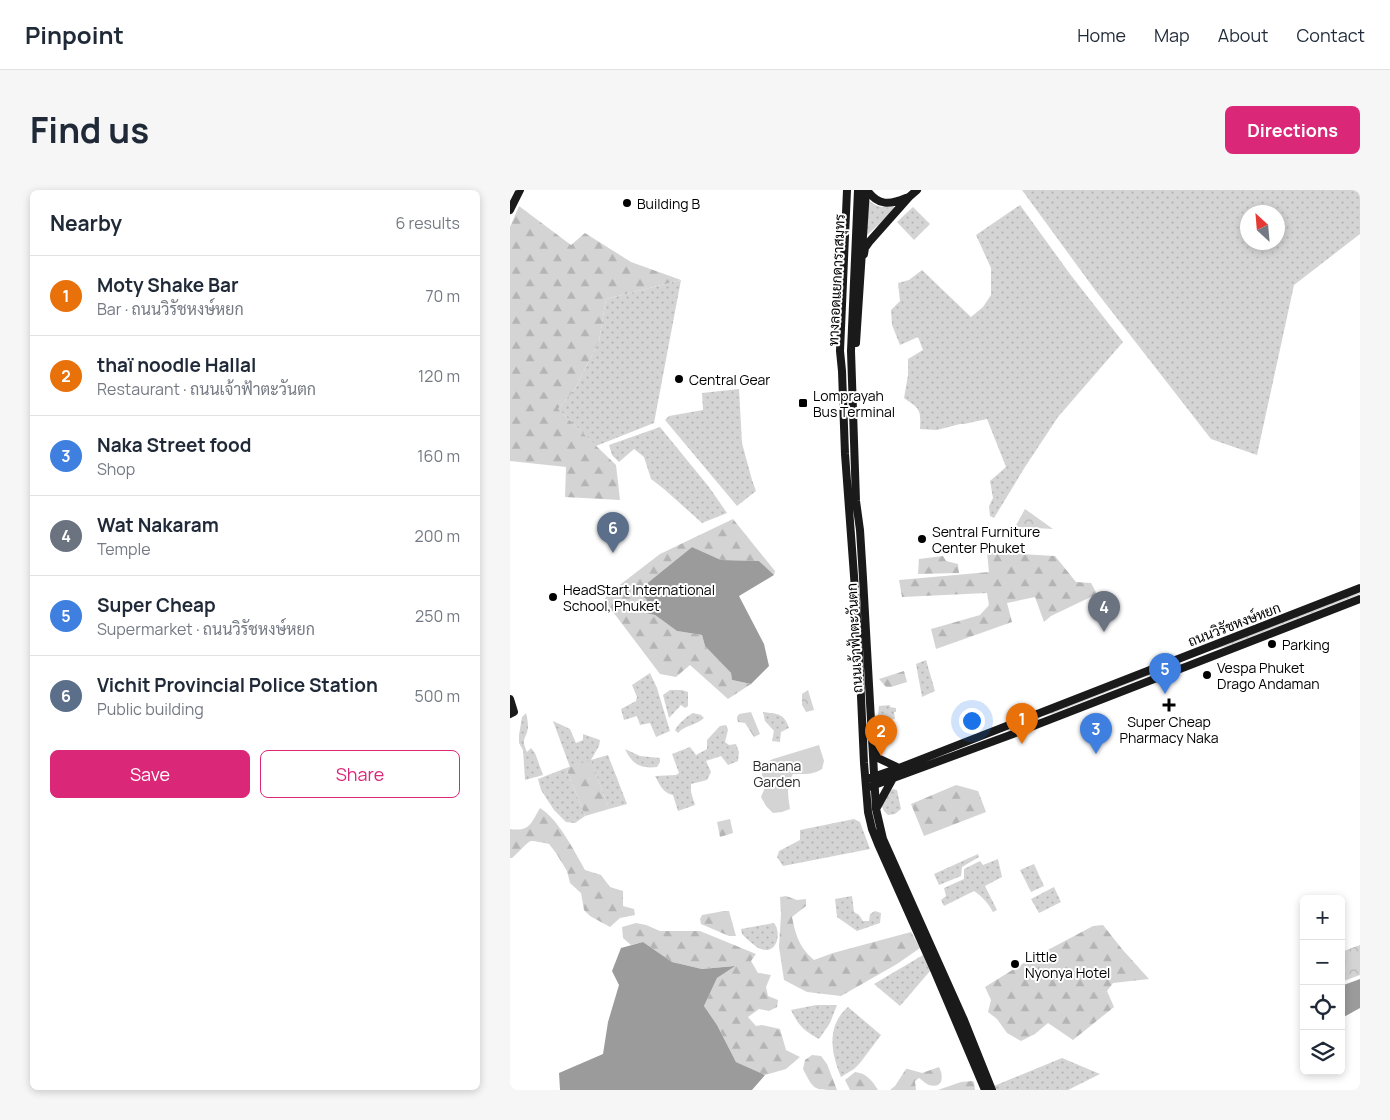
<!DOCTYPE html>
<meta charset="utf-8">
<style>
body{margin:0;font-family:Manrope,Sarabun,sans-serif;background:#f6f6f7;color:#1f2937}
.controls{position:absolute;right:15px;bottom:15px;display:grid;overflow:hidden;border-radius:8px;box-shadow:0 2px 8px #0003}
.controls button{width:45px;height:45px;display:grid;place-items:center;padding:0;border:0;border-bottom:1px solid #e0e1e3;background:#fff;color:#1f2937;font:25px sans-serif}
.compass{position:absolute;left:730px;top:15px;width:45px;height:45px;border-radius:50%;background:#fff;box-shadow:0 2px 8px #0003;rotate:334deg}
.you{position:absolute;left:461px;top:530px;width:18px;height:18px;margin:-12px;border:4px solid #fff;border-radius:50%;background:#1a73e8;box-shadow:0 0 0 8px #1a73e833}
.badge{display:grid;place-items:center;width:32px;height:32px;border-radius:50%;background:#db2777;color:#fff;font-size:16px;font-weight:700}
.pin{position:absolute;translate:-50% -41px;filter:drop-shadow(0 1px 2px #0008)}
.pin::after{content:'';position:absolute;top:26px;width:18px;height:15px;background:inherit;clip-path:polygon(0 0,100% 0,50% 100%)}
.list{margin:0;padding:0;list-style:none}
h2{display:flex;justify-content:space-between;align-items:center;height:65px;margin:0;padding:0 20px;font-size:21px}
h2 small{font-size:16px;font-weight:400;color:#747a83}
.list li{display:grid;grid-template-columns:32px 1fr auto;gap:15px;align-items:center;box-sizing:border-box;height:80px;padding:0 20px;border-top:1px solid #e0e1e3}
.list b{display:block;font-size:19px;white-space:nowrap}
.list p{margin:0;font-size:16px;white-space:nowrap;color:#747a83}
.list em{font-size:16px;font-style:normal;color:#747a83}
.actions{display:flex;gap:10px;padding:15px 20px}
.actions a{flex:1;padding:11px 0;border:1px solid #db2777;border-radius:8px;text-align:center;font-size:18px;color:#db2777}
.actions .main{background:#db2777;color:#fff}
.icon{flex:none;width:28px;height:28px;fill:none;stroke:currentColor;stroke-width:2;stroke-linecap:round;stroke-linejoin:round}
.map{position:relative;flex:none;width:850px;height:900px;overflow:hidden;border-radius:8px}
header{display:flex;align-items:center;gap:30px;box-sizing:border-box;height:70px;padding:0 25px;background:#fff;border-bottom:1px solid #e0e1e3}
header strong{font-size:24px}
nav{display:flex;gap:28px;margin-inline-start:auto;font-size:18px}
.intro{display:flex;align-items:center;justify-content:space-between;box-sizing:border-box;height:120px;padding:0 30px}
h1{margin:0;font-size:35px}
.button{padding:12px 22px;border-radius:8px;background:#db2777;color:#fff;font-size:18px;font-weight:700}
main{display:flex;gap:30px;padding:0 30px}
aside{flex:1;background:#fff;border-radius:8px;box-shadow:0 2px 8px #0003}
.map>svg:first-child{display:block}
</style>
<header>
<strong>Pinpoint</strong>
<nav><a>Home</a><a>Map</a><a>About</a><a>Contact</a></nav>
</header>
<div class="intro"><h1>Find us</h1><a class="button">Directions</a></div>
<main>
<aside>
<h2>Nearby<small>6 results</small></h2>
<ul class="list">
<li><span class="badge" style="background:#e8710a">1</span><div><b>Moty Shake Bar</b><p>Bar · ถนนวิรัชหงษ์หยก</p></div><em>70 m</em></li>
<li><span class="badge" style="background:#e8710a">2</span><div><b>thaï noodle Hallal</b><p>Restaurant · ถนนเจ้าฟ้าตะวันตก</p></div><em>120 m</em></li>
<li><span class="badge" style="background:#3f7fe0">3</span><div><b>Naka Street food</b><p>Shop</p></div><em>160 m</em></li>
<li><span class="badge" style="background:#6b7280">4</span><div><b>Wat Nakaram</b><p>Temple</p></div><em>200 m</em></li>
<li><span class="badge" style="background:#3f7fe0">5</span><div><b>Super Cheap</b><p>Supermarket · ถนนวิรัชหงษ์หยก</p></div><em>250 m</em></li>
<li><span class="badge" style="background:#5c6f8a">6</span><div><b>Vichit Provincial Police Station</b><p>Public building</p></div><em>500 m</em></li>
</ul>
<div class="actions"><a class="main">Save</a><a>Share</a></div>
</aside>
<div class="map">
<svg width="850" height="900" viewBox="0 0 850 900">
<defs>
<pattern id="grass-dots" width="8" height="8" patternUnits="userSpaceOnUse" patternTransform="scale(1.25)"><rect width="8" height="8" fill="#d4d4d4"/><path d="M2 2h.1M6 6h.1" fill="none" stroke="#b4b4b4" stroke-width="1.8" stroke-linecap="round"/></pattern>
<pattern id="forest-firs" width="22" height="20" patternUnits="userSpaceOnUse" patternTransform="scale(1.25)"><rect width="22" height="20" fill="#d4d4d4"/><path d="M5 1l3.5 6h-7zM16 11l3.5 6h-7z" fill="#b4b4b4"/></pattern>
<pattern id="park-crowns" width="20" height="18" patternUnits="userSpaceOnUse" patternTransform="scale(1.25)"><rect width="20" height="18" fill="#d4d4d4"/><path d="M2 6a3 3 0 1 1 6 0M12 15a3 3 0 1 1 6 0" fill="none" stroke="#b4b4b4"/></pattern>
</defs>
<rect width="100%" height="100%" fill="#fff"/>
<path fill="url(#grass-dots)" fill-rule="evenodd" d="M512,0H850V44L784,95L747,265L701,249L585,100ZM738,22H768V52H738Z
M358,9C367,19 375,17 388,17L356,46Z
M510,15L560,84L613,152L548,227L515,277L484,328L480,326L479,316L483,308L480,291L496,277L477,229L454,234H450L427,240L410,239C411,219 410,219 394,208L398,185V169L413,160L408,147L390,155L382,135L381,120L390,111L388,93L399,90L412,80L461,127L473,117L481,105V78L466,45Z
M403,17L420,34L404,50L387,32Z
M171,90L144,233L86,256L48,219L65,199L89,151L96,109Z
M229,199L232,253L242,290L246,301L227,316L155,230L159,226L193,220L192,203Z
M150,237L199,297L217,323L192,333L154,299L141,289L134,267L124,259L109,272L102,265L99,255Z
M850,403V404L717,456L702,460L836,407Z
M416,470L425,501L412,507L406,474Z
M668,474L544,523L525,528L638,483Z
M140,483L147,498L160,541L146,547L140,533L130,535L127,526L114,530L111,519L126,511L127,507L122,495Z
M160,500H172L178,502V516L175,518L171,515L159,528L153,505Z
M380,515V517L386,518V522H384L385,529L372,531L368,525L369,516Z
M253,522C268,524 274,523 279,538L271,542L270,552L262,551L264,541L255,531Z
M16,523C17,527 18,532 18,537C17,549 10,548 17,562L21,558L25,563L33,585L15,590L13,560L9,553V545L12,527Z
M183,523L191,525L194,528C187,535 175,535 168,543L165,540C169,533 176,527 183,523Z
M43,531L60,539L66,553L73,550V544L90,550L89,556L81,570L98,565L117,614L99,619L81,571L60,577Z
M216,535L218,540L215,552L219,555L226,554L229,562L228,571L218,575L211,566L196,571L201,582L197,590L181,594V602L185,615L168,621L163,605C153,603 150,595 145,586L166,585L169,583L162,564L180,557L186,565L197,559V550L210,536Z
M115,559L130,566L150,568V572L147,577C130,579 122,574 115,559Z
M56,578L75,626L65,633L56,632L44,620L31,600L28,589Z
M383,599L387,600L391,619L385,624L378,625L374,621L370,612L378,602Z
M344,629L350,632L360,659L273,676L267,667L269,661L290,650V640Z
M468,664L469,667L452,677L451,686L429,695L424,684Z
M488,669L492,687L475,696L487,720L483,722C478,713 473,707 464,701L434,716L431,710L436,706L434,698L454,689V679L470,671L473,675Z
M524,674L534,696L521,702L510,680Z
M544,697L551,712L529,723L521,709Z
M342,706L344,722L349,725L353,731H359L360,724L365,721L371,723L370,733L347,741L327,727L325,709Z
M264,733C272,743 267,765 251,759C246,758 235,747 232,744L231,739Z
M413,765L420,781L390,816L364,794Z
M306,815H327L320,833L309,849C294,841 288,835 281,820Z
M338,817L371,845L350,873L344,879L331,887C321,863 316,836 338,817Z
M552,868L590,884L558,900H486L484,896Z"/>
<path fill="url(#forest-firs)" d="M9,16L61,55L75,43L121,72L171,90L96,109L89,151L65,199L48,219L106,275L110,310L55,307L56,277L0,271V37Z
M223,329L265,381L264,385L249,371L211,370L182,357L135,395L129,403L137,410L131,422L145,425L167,441L192,445L195,456L221,483L222,490L241,494L218,509L180,475L166,487L150,484L94,410L98,404L150,364Z
M477,362L545,366L566,392L581,393L587,404L541,426L534,432L525,407L497,413L502,432L426,459L421,439L470,425L479,415L477,403L392,407L389,390L479,382Z
M433,366L436,371L448,374L449,383L408,384L409,369Z
M394,481L397,492L381,497H376L369,489Z
M241,522L250,544L244,547L235,533L228,532L227,527L229,524Z
M81,570L99,619L75,626L56,578Z
M446,595L468,601L476,622L414,646L401,614Z
M30,618C49,630 64,661 75,680L91,685L100,697L113,701V716L124,719L125,725L110,728L100,737L80,726L74,720L71,703L60,693L57,681L46,663L39,654C34,653 26,651 21,651C17,652 7,664 2,668H0V639C20,642 21,633 30,618Z
M220,629L223,643L210,647L207,632Z
M276,706L287,710L296,709V716L282,727C286,746 289,757 304,770L323,763L401,742L410,758L387,774L331,806L297,802L274,790L269,757L271,724L270,707Z
M214,721H219L226,746H219L191,734L190,729L192,725Z
M126,733L136,735L150,741H190L246,764L241,771L248,783L261,785L256,797L258,806L268,810L267,817L259,821L249,819L238,827L246,836L252,835L270,839L276,860L290,867L276,879L255,885L226,872L207,835L194,816L207,788L224,776L192,779L162,772L133,752L121,755L113,748L112,737Z
M593,735L612,759L639,789L603,793L597,801L604,817L563,850L538,833L525,844L511,851L497,843L487,829L478,822L481,810L475,797L517,771L583,736Z
M302,865L311,866L317,874L327,900C303,900 304,900 293,879L295,870Z
M429,877C434,886 433,899 419,895C416,894 412,890 409,888L405,891L406,900H380L385,896L396,879H398L412,883Z
M345,882C356,883 362,890 368,900H340L335,890Z
M462,891L464,892L465,900H428L451,892Z"/>
<path fill="url(#park-crowns)" d="M515,319L543,339L505,337Z
M298,500L304,520L296,522L292,515V504Z
M850,755V785L831,792V762Z"/>
<path fill="#d4d4d4" d="M309,555L314,571L312,579C303,585 294,584 283,584C276,595 278,606 280,619L272,622L263,623L256,616L251,607L254,600L251,575L263,569Z"/>
<path fill="#9b9b9b" d="M182,357L211,370L249,371L264,385L229,406L254,454L259,476L241,494L222,490L221,483L195,456L192,445L167,441L145,425L131,422L137,410L129,403L135,395Z
M133,752L162,772L192,779L225,776L207,788L194,816L207,835L226,872L255,885L242,900H50L49,883L93,864L98,832L109,795L102,781L111,758Z
M850,789V818L832,828L831,796Z"/>
<g fill="none" stroke-linecap="round" stroke-linejoin="round">
<path stroke="#1a1a1a" stroke-width="8" d="M337,0L330,161L332,181L335,264L348,440L354,573L358,622L362,639L368,654L425,782L475,900
M348,0L341,161L346,311L350,340L353,388L366,619L373,649L454,830L482,900
M357,0C368,16 380,15 396,8
M0,20L10,0
M354,64L355,58L360,51L399,7L407,0
M346,153L356,0
M0,509L4,522L0,524
M363,559L368,568L389,578
M360,588L389,578L850,398
M359,597L503,544L850,409
M366,619L382,590"/>
</g>
<g fill="#000" stroke="#fff" stroke-width="2">
<circle cx="117" cy="13" r="5"/>
<circle cx="169" cy="189" r="5"/>
<rect x="288" y="208" width="10" height="10" rx="2.5"/>
<circle cx="412" cy="349" r="5"/>
<circle cx="43" cy="407" r="5"/>
<circle cx="762" cy="454" r="5"/>
<circle cx="697" cy="485" r="5"/>
<path d="M656.5 507.5h5v5h5v5h-5v5h-5v-5h-5v-5h5z"/>
<circle cx="505" cy="774" r="5"/>
</g>
<g text-anchor="middle" dominant-baseline="central" stroke-width="4" stroke-linejoin="round" paint-order="stroke">
<g font-size="14" fill="#000" stroke="#fff" text-anchor="start">
<text x="127" y="13">Building B</text>
<text x="179" y="189">Central Gear</text>
<text x="303" y="205">Lomprayah<tspan x="303" dy="16">Bus Terminal</tspan></text>
<text x="422" y="341">Sentral Furniture<tspan x="422" dy="16">Center Phuket</tspan></text>
<text x="53" y="399">HeadStart International<tspan x="53" dy="16">School, Phuket</tspan></text>
<text x="772" y="454">Parking</text>
<text x="707" y="477">Vespa Phuket<tspan x="707" dy="16">Drago Andaman</tspan></text>
<text x="659" y="531" text-anchor="middle">Super Cheap<tspan x="659" dy="16">Pharmacy Naka</tspan></text>
<text x="515" y="766">Little<tspan x="515" dy="16">Nyonya Hotel</tspan></text>
</g>
<g font-size="14" fill="#000" stroke="#fff">
<text transform="translate(326 90) rotate(-87)">ทางลอดแยกดาราสมุทร</text>
<text transform="translate(724 434) rotate(-21)">ถนนวิรัชหงษ์หยก</text>
<text transform="translate(344 448) rotate(-93)">ถนนเจ้าฟ้าตะวันตก</text>
</g>
<g font-size="14" fill="#2b2b2b" stroke="#fff">
<text x="267" y="575">Banana<tspan x="267" dy="16">Garden</tspan></text>
</g>
</g>
</svg>
<div class="controls">
<button>+</button>
<button>−</button>
<button><svg class="icon" aria-label="locate" viewBox="0 0 24 24"><circle cx="12" cy="12" r="6"/><path d="M12 2v4M12 18v4M2 12h4M18 12h4"/></svg></button>
<button><svg class="icon" aria-label="layers" viewBox="0 0 24 24"><path d="M12 4l9 5-9 5-9-5zM3 14l9 5 9-5"/></svg></button>
</div>
<svg class="compass" viewBox="-18 -18 36 36"><path d="M0-13l5 13h-10z" fill="#e53935"/><path d="M0 13l5-13h-10z" fill="#747a83"/></svg>
<div class="you"></div>
<div class="pin badge" style="left:512px;top:554px;background:#e8710a">1</div>
<div class="pin badge" style="left:371px;top:566px;background:#e8710a">2</div>
<div class="pin badge" style="left:586px;top:564px;background:#3f7fe0">3</div>
<div class="pin badge" style="left:594px;top:442px;background:#6b7280">4</div>
<div class="pin badge" style="left:655px;top:504px;background:#3f7fe0">5</div>
<div class="pin badge" style="left:103px;top:363px;background:#5c6f8a">6</div>
</div>
</main>
